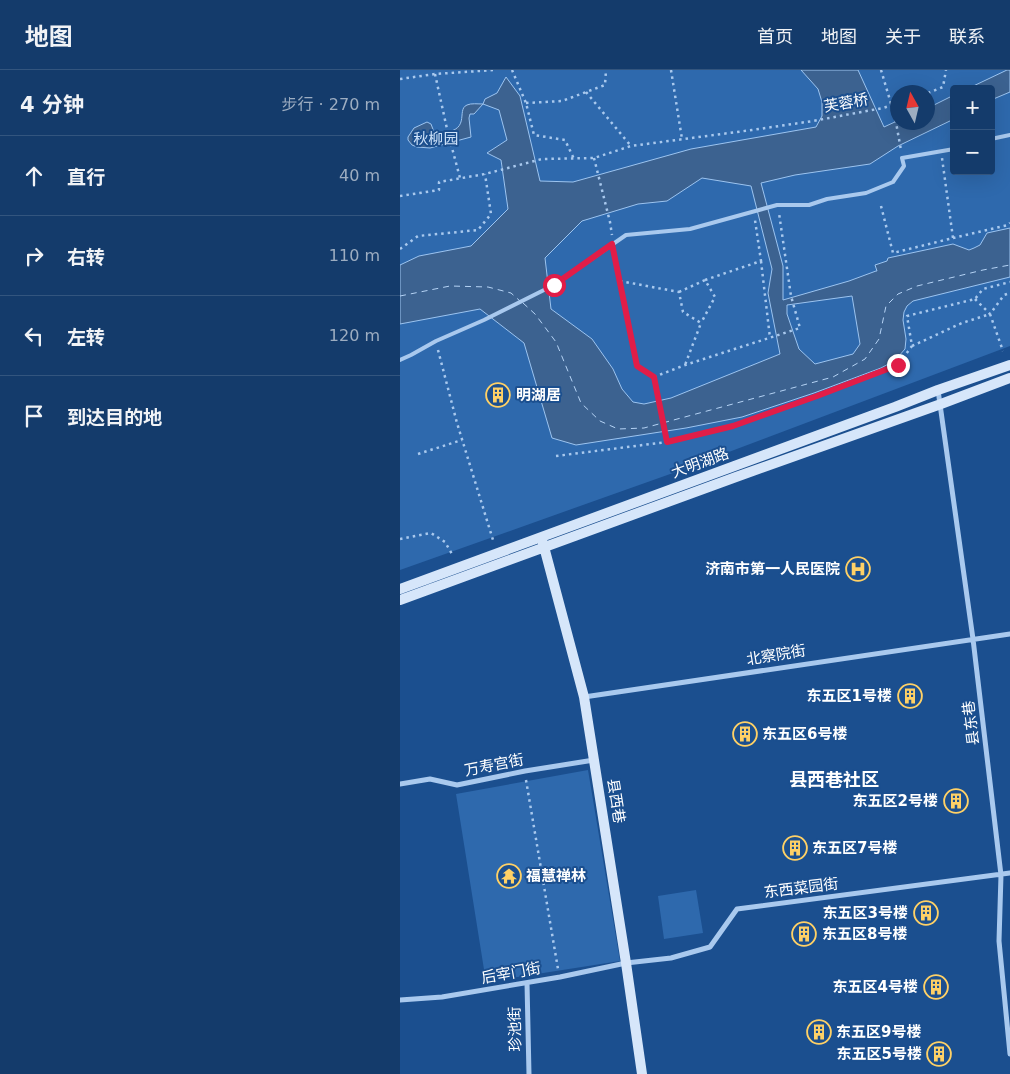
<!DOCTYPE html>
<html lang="zh">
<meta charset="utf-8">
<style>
body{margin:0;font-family:"DejaVu Sans","Noto Sans SC",sans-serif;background:#214673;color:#f1f3f6}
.controls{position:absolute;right:15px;top:15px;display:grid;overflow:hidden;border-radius:5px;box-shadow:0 5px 20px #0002}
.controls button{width:45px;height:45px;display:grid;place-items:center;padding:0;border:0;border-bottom:1px solid #33557e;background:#143b6b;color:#f1f3f6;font:25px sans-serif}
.compass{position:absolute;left:490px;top:15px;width:45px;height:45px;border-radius:50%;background:#143b6b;box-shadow:0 5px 20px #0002;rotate:352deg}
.stop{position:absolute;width:15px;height:15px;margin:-11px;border:4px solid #e11d48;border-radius:50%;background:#fff}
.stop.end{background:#e11d48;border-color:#fff;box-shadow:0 1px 5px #0008}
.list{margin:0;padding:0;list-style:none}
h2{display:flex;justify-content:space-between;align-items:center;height:65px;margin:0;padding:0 20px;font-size:21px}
h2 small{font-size:16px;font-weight:400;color:#9dadc1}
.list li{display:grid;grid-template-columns:32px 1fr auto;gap:15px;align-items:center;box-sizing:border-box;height:80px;padding:0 20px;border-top:1px solid #33557e}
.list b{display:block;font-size:19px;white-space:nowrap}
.list em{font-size:16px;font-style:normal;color:#9dadc1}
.icon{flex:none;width:28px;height:28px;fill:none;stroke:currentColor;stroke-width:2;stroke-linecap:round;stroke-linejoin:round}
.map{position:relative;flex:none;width:610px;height:1004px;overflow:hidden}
header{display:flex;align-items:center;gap:30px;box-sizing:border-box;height:70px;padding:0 25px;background:#143b6b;border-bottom:1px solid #33557e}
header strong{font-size:24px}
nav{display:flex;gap:28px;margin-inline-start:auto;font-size:18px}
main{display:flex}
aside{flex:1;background:#143b6b}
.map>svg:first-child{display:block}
</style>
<header>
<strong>地图</strong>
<nav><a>首页</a><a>地图</a><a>关于</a><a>联系</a></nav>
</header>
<main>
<aside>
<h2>4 分钟<small>步行 · 270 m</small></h2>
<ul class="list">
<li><svg class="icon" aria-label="ahead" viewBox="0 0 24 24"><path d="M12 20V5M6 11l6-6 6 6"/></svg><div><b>直行</b></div><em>40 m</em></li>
<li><svg class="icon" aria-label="right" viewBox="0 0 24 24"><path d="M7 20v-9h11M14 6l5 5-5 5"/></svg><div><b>右转</b></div><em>110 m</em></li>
<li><svg class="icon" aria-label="left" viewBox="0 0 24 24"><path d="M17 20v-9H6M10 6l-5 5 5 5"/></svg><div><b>左转</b></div><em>120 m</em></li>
<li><svg class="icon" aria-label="arrive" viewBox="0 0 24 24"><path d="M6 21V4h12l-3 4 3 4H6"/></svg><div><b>到达目的地</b></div></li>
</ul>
</aside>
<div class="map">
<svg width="610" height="1004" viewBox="0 0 610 1004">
<rect width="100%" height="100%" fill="#1b4f8f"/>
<path fill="#2e69ad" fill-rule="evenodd" d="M0,0H610V276L273,403L0,500ZM554,19H591V101H554ZM498,22H528V52H498Z
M188,700L220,891L86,912L56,724Z
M296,820L303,863L264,869L258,826Z"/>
<path fill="#3c6290" stroke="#9cc4f0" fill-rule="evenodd" d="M401,0H458L484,57L497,51L498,52H528V38L554,25V49L498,76L470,94L395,105L361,113L383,196V230L449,211L476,201H477L475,195L487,191L488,188L553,174L569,180L574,178L580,175L587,163L610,158V207L513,231L507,236L504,242L503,250L506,269L505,279L498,287L492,292L481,298L414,323L342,347L286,358L176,375L152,368L124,273L80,239L0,254V195L19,186L71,176L108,139L101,90L87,83L107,70L99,40L83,34L74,44H70L69,48L71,67L30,78L17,77L12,75L8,70V67L14,58L27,52L31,54L34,62L36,63C74,63 55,40 67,35C71,33 78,34 83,34L85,29L97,23L106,7L120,26L140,111L173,112L291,79L416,57L422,46V32L418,19ZM302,108L351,116L372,199L368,223L380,284L271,328L244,334L233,332L222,319L213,299L192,269L151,239L145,188L182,151L238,134L267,131ZM452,226L460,274L453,284L415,294L399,279L387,244V235Z
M607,0H610V22L591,30V19H567Z"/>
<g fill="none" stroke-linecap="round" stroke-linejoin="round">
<path stroke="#b5d3f5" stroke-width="1" stroke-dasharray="6 5" stroke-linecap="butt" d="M0,226L50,216L88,217L111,223L120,231
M123,233L135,244L156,272L181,333L200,351L218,359L244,358L433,307L465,289L479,269L486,236L498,224L517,216L583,200L610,195"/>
<path stroke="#a9c9ee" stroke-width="2.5" stroke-dasharray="2.5 4" stroke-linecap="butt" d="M112,0L126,33L134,65L165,70L174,89
M271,0L282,69
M481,0L495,47L501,80
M35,4L47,59L60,108
M0,9L35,4L94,0
M186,22L231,76
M528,23L543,17L546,0
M126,33L162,31L205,15L206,0
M194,88L210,152L212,165
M0,126L39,120V112L85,104L142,89L194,88L231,76L352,60L413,51L483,38L498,33
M481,136L493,183L553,168L542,88
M553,168L608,155L610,153
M0,179L18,166L78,160L91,144L85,104
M214,182L237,297L254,307L267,372
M361,191L370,268
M305,210L361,191L355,150
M220,211L279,222L283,242L301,253L285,295
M279,222L305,210L315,227L301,253
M575,229L590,244L604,225L610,223
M512,276L562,253L590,244L603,281
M38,280L57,353L93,470
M254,307L285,295L400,258L391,226L379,143
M18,384L62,370
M156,386L267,372L333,356L417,326L498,295L512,276L507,246L575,229L583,219L610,212
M0,469L31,463L45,472L52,484
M126,710L158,899"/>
<path stroke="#a9c9ee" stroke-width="4" d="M591,69L610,65
M0,290L11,285L36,271L84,250L154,215L226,165L290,159L377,135H409L427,129L466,123L493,112L504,96L502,88L554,79"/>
<path stroke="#a9c9ee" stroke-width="5" d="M538,320L573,569L601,805L599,871L610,984
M184,627L610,564
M0,714L30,709L57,715L125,701L194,690
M127,913L129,1004
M0,930L42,927L160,907L226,893L271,888L310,877L337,839L610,803"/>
<path stroke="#d6e6fa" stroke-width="10" d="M143,473L184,627L226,893L242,1004
M0,519L495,337L538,320L610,295
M0,530L336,407L541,334L610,308"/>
</g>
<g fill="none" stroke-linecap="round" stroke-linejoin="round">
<path stroke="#e11d48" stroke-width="6" d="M154,215L212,174L237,296L254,307L267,372L333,356L417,326L498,295"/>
</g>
<defs>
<g id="building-ring" transform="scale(1.25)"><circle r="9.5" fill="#1b4f8f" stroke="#ffd166" stroke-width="1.5"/><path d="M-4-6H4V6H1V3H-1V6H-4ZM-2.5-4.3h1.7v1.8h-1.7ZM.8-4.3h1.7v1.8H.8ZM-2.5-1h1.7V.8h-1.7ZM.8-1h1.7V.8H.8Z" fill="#ffd166"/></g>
<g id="hospital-ring" transform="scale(1.25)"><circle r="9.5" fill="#1b4f8f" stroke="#ffd166" stroke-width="1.5"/><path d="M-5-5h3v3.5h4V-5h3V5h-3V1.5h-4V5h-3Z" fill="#ffd166"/></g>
<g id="temple-ring" transform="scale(1.25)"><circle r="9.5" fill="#1b4f8f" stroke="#ffd166" stroke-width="1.5"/><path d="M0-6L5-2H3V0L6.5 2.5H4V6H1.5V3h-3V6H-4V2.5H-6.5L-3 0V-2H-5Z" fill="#ffd166"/></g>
</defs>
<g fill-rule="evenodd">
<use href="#building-ring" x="98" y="325"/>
<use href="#hospital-ring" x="458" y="499"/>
<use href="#building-ring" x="510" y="626"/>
<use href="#building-ring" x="345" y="664"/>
<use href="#building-ring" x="556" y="731"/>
<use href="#building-ring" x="395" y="778"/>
<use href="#temple-ring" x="109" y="806"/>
<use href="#building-ring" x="526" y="843"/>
<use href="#building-ring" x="404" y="864"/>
<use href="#building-ring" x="536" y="917"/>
<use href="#building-ring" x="419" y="962"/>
<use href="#building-ring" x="539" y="984"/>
</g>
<g text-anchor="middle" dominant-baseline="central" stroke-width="4" stroke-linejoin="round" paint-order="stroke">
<g font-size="15" fill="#fff" stroke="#1b4f8f">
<text transform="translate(446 33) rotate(-10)">芙蓉桥</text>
<text transform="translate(300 393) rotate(-20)">大明湖路</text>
<text transform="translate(376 585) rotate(-9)">北察院街</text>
<text transform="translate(571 653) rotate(-97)">县东巷</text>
<text transform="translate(94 695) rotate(-11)">万寿宫街</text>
<text transform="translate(216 731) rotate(81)">县西巷</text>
<text transform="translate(401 818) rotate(-7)">东西菜园街</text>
<text transform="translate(111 903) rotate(-10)">后宰门街</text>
<text transform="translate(115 959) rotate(-91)">珍池街</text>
</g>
<g font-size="15" fill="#cfe3fa" stroke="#1b4f8f">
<text x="36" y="69">秋柳园</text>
</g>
<g font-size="15" font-weight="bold" fill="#fff" stroke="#1b4f8f" text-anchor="start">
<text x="116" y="325">明湖居</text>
<text x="440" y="499" text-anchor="end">济南市第一人民医院</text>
<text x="492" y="626" text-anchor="end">东五区1号楼</text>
<text x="362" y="664">东五区6号楼</text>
<text x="538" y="731" text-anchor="end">东五区2号楼</text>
<text x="412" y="778">东五区7号楼</text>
<text x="126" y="806">福慧禅林</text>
<text x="508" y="843" text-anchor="end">东五区3号楼</text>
<text x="422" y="864">东五区8号楼</text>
<text x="518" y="917" text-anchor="end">东五区4号楼</text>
<text x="436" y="962">东五区9号楼</text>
<text x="522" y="984" text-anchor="end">东五区5号楼</text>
</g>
<g font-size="18" font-weight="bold" fill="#fff" stroke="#1b4f8f">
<text x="434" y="709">县西巷社区</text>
</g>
</g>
</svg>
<div class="controls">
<button>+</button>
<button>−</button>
</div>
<svg class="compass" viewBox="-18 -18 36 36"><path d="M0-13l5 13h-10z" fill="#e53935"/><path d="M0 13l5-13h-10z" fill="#9dadc1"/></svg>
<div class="stop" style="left:154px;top:215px"></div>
<div class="stop end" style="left:498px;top:295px"></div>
</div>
</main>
